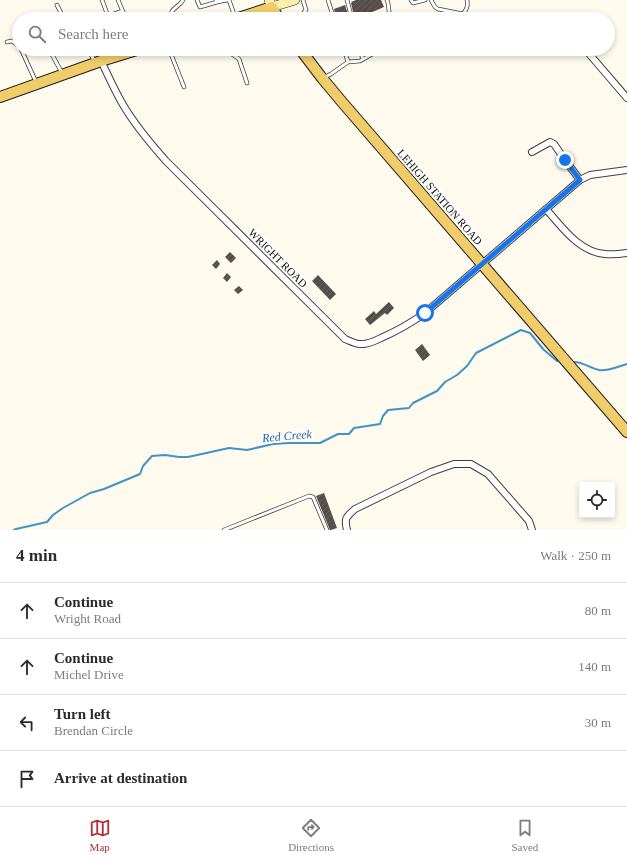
<!DOCTYPE html>
<meta charset="utf-8">
<style>
body{margin:0;font-family:Georgia,serif;background:#f2f2f3;color:#2b2b33}
.controls{position:absolute;right:12px;bottom:12px;display:grid;overflow:hidden;border-radius:4px;box-shadow:0 2px 6px #0003}
.controls button{width:36px;height:36px;display:grid;place-items:center;padding:0;border:0;border-bottom:1px solid #e1e1e2;background:#fff;color:#2b2b33;font:20px sans-serif}
.stop{position:absolute;width:12px;height:12px;margin:-9px;border:3px solid #1a73e8;border-radius:50%;background:#fff}
.stop.end{background:#1a73e8;border-color:#fff;box-shadow:0 1px 4px #0008}
.list{margin:0;padding:0;list-style:none}
h2{display:flex;justify-content:space-between;align-items:center;height:52px;margin:0;padding:0 16px;font-size:17px}
h2 small{font-size:13px;font-weight:400;color:#7c7c81}
.list li{display:grid;grid-template-columns:26px 1fr auto;gap:12px;align-items:center;box-sizing:border-box;height:56px;padding:0 16px;border-top:1px solid #e1e1e2}
.list b{display:block;font-size:15px;white-space:nowrap}
.list p{margin:0;font-size:13px;white-space:nowrap;color:#7c7c81}
.list em{font-size:13px;font-style:normal;color:#7c7c81}
.icon{flex:none;width:22px;height:22px;fill:none;stroke:currentColor;stroke-width:2;stroke-linecap:round;stroke-linejoin:round}
.map{position:relative;flex:none;width:627px;height:530px;overflow:hidden}
.search{position:absolute;background:#fff;box-shadow:0 2px 6px #0003;left:12px;right:12px;top:12px;height:44px;display:flex;align-items:center;gap:10px;box-sizing:border-box;padding:0 14px;border-radius:22px;color:#7c7c81;font-size:15px}
.sheet{height:276px;background:#fff}
nav{display:flex;justify-content:space-around;align-items:center;box-sizing:border-box;height:56px;border-top:1px solid #e1e1e2;background:#fff;font-size:11px;color:#7c7c81}
nav a{display:grid;justify-items:center;gap:2px}
nav .on{color:#b32d37}
.map>svg:first-child{display:block}
</style>
<div class="map">
<svg width="627" height="530" viewBox="0 0 627 530">
<defs>
<pattern id="building-hatch" width="6" height="6" patternUnits="userSpaceOnUse"><rect width="6" height="6" fill="#544d4a"/><path d="M-1 1l2-2M0 6l6-6M5 7l2-2" fill="none" stroke="#686260"/></pattern>
</defs>
<rect width="100%" height="100%" fill="#fefaed"/>
<g fill="none" stroke-linecap="round" stroke-linejoin="round">
<path stroke="#4193c4" stroke-width="2" d="M574,362C583,362 590,368 599,370C605,372 620,366 627,364
M14,530L16,529L47,522L53,515L63,508L90,493L104,489L140,474L143,466L152,456L165,455L179,457H188L229,448L247,450L273,444L289,443H320L338,434H349L354,428L380,424L383,416L388,410L409,408L413,403L437,391L445,382L457,375L467,366L476,353L521,330L530,333L543,349L557,361H559"/>
</g>
<path fill="url(#building-hatch)" d="M356,0H381L384,7L356,19L354,16L351,3H352L351,2Z
M345,5L349,18L337,19L334,9Z
M230,252L236,258L231,263L225,257Z
M217,260L220,264L216,269L212,265Z
M227,273L231,277L227,282L223,278Z
M318,275L336,294L330,300L312,281Z
M239,286L243,290L238,294L234,290Z
M389,302L394,308L387,315L385,313L370,325L365,319L374,311L376,314Z
M422,344L430,355L423,361L415,350Z
M324,493L337,528L331,530H330L316,496Z"/>
<g fill="none" stroke-linecap="round" stroke-linejoin="round">
<g stroke="#3f3f3f" stroke-width="4.5">
<path id="service" d="M102,0L108,16L123,11
M118,0L126,19
M197,0L200,7L217,2
M216,0L217,2L227,0
M229,0L235,17
M328,0L334,19
M347,0L352,19
M387,0L388,3L389,11L391,19
M411,0L413,3L425,0
M431,0L435,7L438,9L463,14C467,9 468,6 467,0
M57,5L64,19
M172,19C168,8 179,8 183,0
M302,19L301,16L306,10L303,0
M7,42L12,41L19,46
M21,49L36,82
M49,49L62,73
M88,49L95,62
M169,49L184,87
M228,49L229,52L239,59L247,83
M359,49L363,59
M304,52L312,49
M348,62L360,61L381,49
M323,78L331,74L348,62L344,49
M224,530L309,496L313,497L327,530"/>
</g>
<g stroke="#3f3f3f" stroke-width="8">
<path id="minor" d="M585,49L627,98
M101,61C108,75 114,89 122,103C134,124 150,143 166,161L345,339C350,341 355,344 360,344C367,345 375,341 381,338C397,331 411,323 425,313L580,180L590,175L627,170
M532,152L550,142L554,144L565,160L580,180
M546,209C562,227 579,252 605,254C612,255 620,254 627,253
M347,530C344,518 346,517 355,509L431,472L454,464H471L488,474L529,521L532,530"/>
</g>
<g stroke="#2e2e2e" stroke-width="10">
<path id="secondary" d="M269,0L272,7L295,0"/>
</g>
<g stroke="#1d1d1d" stroke-width="12">
<path id="primary" d="M235,19L272,7L279,19
M300,49L322,78L342,102L627,432
M0,97L101,61L140,49"/>
</g>
<use href="#service" stroke="#fff" stroke-width="3"/>
<use href="#minor" stroke="#fff" stroke-width="6"/>
<use href="#secondary" stroke="#faefac" stroke-width="9"/>
<use href="#primary" stroke="#f0cc6b" stroke-width="10"/>
</g>
<g fill="none" stroke-linecap="round" stroke-linejoin="round">
<path stroke="#1a73e8" stroke-width="5" d="M425,313L580,180L565,160"/>
</g>
<g text-anchor="middle" dominant-baseline="central" stroke-width="4" stroke-linejoin="round" paint-order="stroke">
<g font-size="11" fill="#0c0c0c" stroke="#fff">
<text transform="translate(440 197) rotate(49)">LEHIGH STATION ROAD</text>
<text transform="translate(278 258) rotate(45)">WRIGHT ROAD</text>
</g>
<g font-size="12" font-style="italic" fill="#1e6496" stroke="#fff">
<text transform="translate(287 436) rotate(-5)">Red Creek</text>
</g>
</g>
</svg>
<div class="controls">
<button><svg class="icon" aria-label="locate" viewBox="0 0 24 24"><circle cx="12" cy="12" r="6"/><path d="M12 2v4M12 18v4M2 12h4M18 12h4"/></svg></button>
</div>
<div class="stop" style="left:425px;top:313px"></div>
<div class="stop end" style="left:565px;top:160px"></div>
<div class="search"><svg class="icon" aria-label="search" viewBox="0 0 24 24"><circle cx="10" cy="10" r="6"/><path d="M15 15l6 6"/></svg>Search here</div>
</div>
<section class="sheet">
<h2>4 min<small>Walk · 250 m</small></h2>
<ul class="list">
<li><svg class="icon" aria-label="ahead" viewBox="0 0 24 24"><path d="M12 20V5M6 11l6-6 6 6"/></svg><div><b>Continue</b><p>Wright Road</p></div><em>80 m</em></li>
<li><svg class="icon" aria-label="ahead" viewBox="0 0 24 24"><path d="M12 20V5M6 11l6-6 6 6"/></svg><div><b>Continue</b><p>Michel Drive</p></div><em>140 m</em></li>
<li><svg class="icon" aria-label="left" viewBox="0 0 24 24"><path d="M17 20v-9H6M10 6l-5 5 5 5"/></svg><div><b>Turn left</b><p>Brendan Circle</p></div><em>30 m</em></li>
<li><svg class="icon" aria-label="arrive" viewBox="0 0 24 24"><path d="M6 21V4h12l-3 4 3 4H6"/></svg><div><b>Arrive at destination</b></div></li>
</ul>
</section>
<nav>
<a class="on"><svg class="icon" aria-label="map" viewBox="0 0 24 24"><path d="M3 6l6-2 6 2 6-2v14l-6 2-6-2-6 2zM9 4v14M15 6v14"/></svg>Map</a>
<a><svg class="icon" aria-label="directions" viewBox="0 0 24 24"><path d="M12 3l9 9-9 9-9-9zM9 14v-3h6M13 9l2 2-2 2"/></svg>Directions</a>
<a><svg class="icon" aria-label="saved" viewBox="0 0 24 24"><path d="M7 4h10v16l-5-4-5 4z"/></svg>Saved</a>
</nav>
